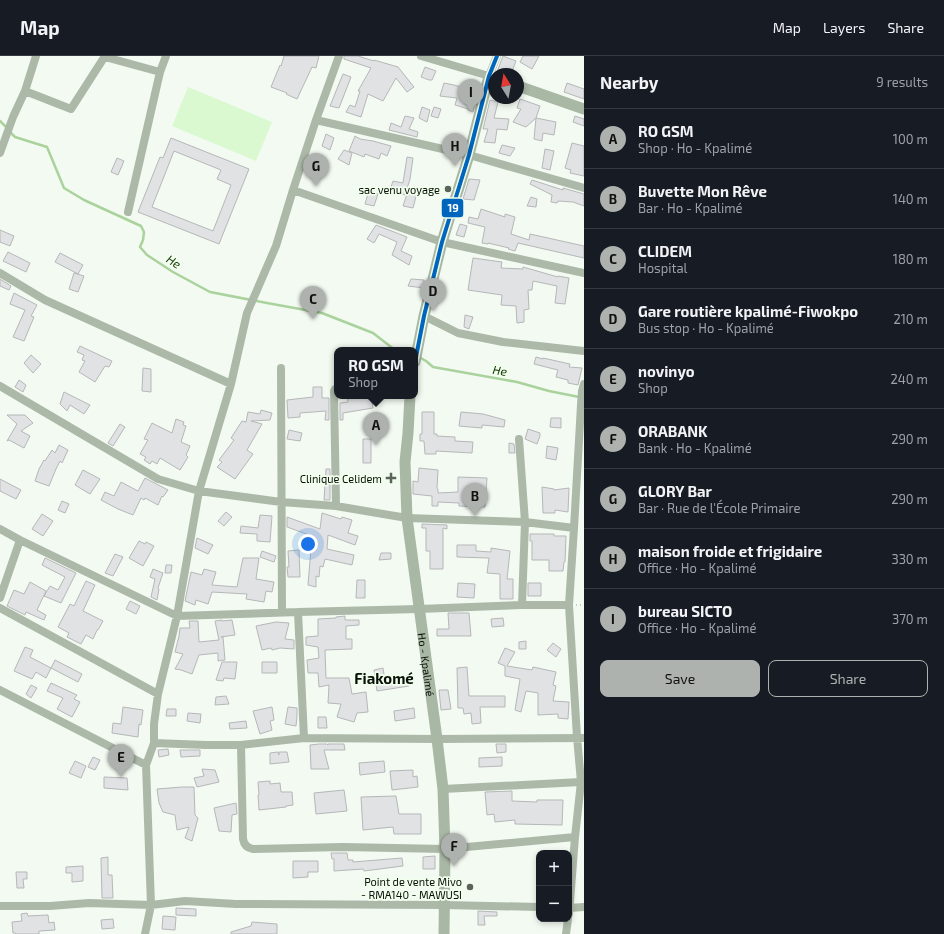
<!DOCTYPE html>
<meta charset="utf-8">
<style>
body{margin:0;font-family:"Exo 2",sans-serif;background:#242831;color:#f1f3f6}
.controls{position:absolute;right:12px;bottom:12px;display:grid;overflow:hidden;border-radius:8px;box-shadow:0 2px 6px #0003}
.controls button{width:36px;height:36px;display:grid;place-items:center;padding:0;border:0;border-bottom:1px solid #363941;background:#171b24;color:#f1f3f6;font:20px sans-serif}
.compass{position:absolute;left:488px;top:12px;width:36px;height:36px;border-radius:50%;background:#171b24;box-shadow:0 2px 6px #0003;rotate:349deg}
.you{position:absolute;left:308px;top:488px;width:14px;height:14px;margin:-10px;border:3px solid #fff;border-radius:50%;background:#1a73e8;box-shadow:0 0 0 6px #1a73e833}
.badge{display:grid;place-items:center;width:26px;height:26px;border-radius:50%;background:#aeb2af;color:#111;font-size:13px;font-weight:700}
.pin{position:absolute;translate:-50% -33px;filter:drop-shadow(0 1px 2px #0008)}
.pin::after{content:'';position:absolute;top:21px;width:14px;height:12px;background:inherit;clip-path:polygon(0 0,100% 0,50% 100%)}
.popup{position:absolute;left:334px;top:291px;width:84px;height:52px;box-sizing:border-box;display:grid;place-content:center;border-radius:8px;background:#171b24;filter:drop-shadow(0 1px 3px #0005);font-size:13px;white-space:nowrap;color:#9ea1a6}
.popup b{font-size:15px;color:#f1f3f6}
.popup::after{content:'';position:absolute;left:50%;top:100%;margin-left:-8px;border:8px solid transparent;border-top-color:#171b24}
.list{margin:0;padding:0;list-style:none}
h2{display:flex;justify-content:space-between;align-items:center;height:52px;margin:0;padding:0 16px;font-size:17px}
h2 small{font-size:13px;font-weight:400;color:#9ea1a6}
.list li{display:grid;grid-template-columns:26px 1fr auto;gap:12px;align-items:center;box-sizing:border-box;height:60px;padding:0 16px;border-top:1px solid #363941}
.list b{display:block;font-size:15px;white-space:nowrap}
.list p{margin:0;font-size:13px;white-space:nowrap;color:#9ea1a6}
.list em{font-size:13px;font-style:normal;color:#9ea1a6}
.actions{display:flex;gap:8px;padding:12px 16px}
.actions a{flex:1;padding:9px 0;border:1px solid #aeb2af;border-radius:8px;text-align:center;font-size:14px;color:#aeb2af}
.actions .main{background:#aeb2af;color:#111}
.map{position:relative;flex:none;width:584px;height:878px;overflow:hidden}
header{display:flex;align-items:center;gap:24px;box-sizing:border-box;height:56px;padding:0 20px;background:#171b24;border-bottom:1px solid #363941}
header strong{font-size:19px}
nav{display:flex;gap:22px;margin-inline-start:auto;font-size:14px}
main{display:flex}
aside{flex:1;background:#171b24}
.map>svg:first-child{display:block}
</style>
<header>
<strong>Map</strong>
<nav><a>Map</a><a>Layers</a><a>Share</a></nav>
</header>
<main>
<div class="map">
<svg width="584" height="878" viewBox="0 0 584 878">
<rect width="100%" height="100%" fill="#f3faf1"/>
<path fill="#daf9d1" d="M188,31L272,66L256,105L172,70Z"/>
<g fill="none" stroke-linecap="round" stroke-linejoin="round">
<path stroke="#aad29c" stroke-width="2.5" d="M0,65L7,72
M10,76L15,81L47,91L64,132L84,144L141,170L144,176L143,184L140,191L147,199L173,216L210,236L267,247L322,257L373,277L395,294
M419,301L426,305L433,311L517,326L549,335L579,341"/>
</g>
<path fill="#e0e2e3" stroke="#b5b7b9" fill-rule="evenodd" d="M284,0H319L316,12L312,11L297,43L286,38L287,37L271,31L280,9L281,10Z
M344,0H358L374,5V4L398,11L414,31L407,36L396,22L383,45L368,38L361,61L346,56L350,49L355,51L360,35H358L371,12L344,3Z
M503,0L516,5L511,18H500L497,16Z
M523,0H539L532,13L520,6Z
M425,11L436,15L432,24H429L421,21Z
M343,18L351,21L339,52L330,50Z
M444,27L454,29L474,35V34L478,35L473,56L468,54V53L455,49L457,42L440,40Z
M567,27L584,33V43L564,36Z
M520,43L540,50L536,62L526,71L513,66L521,53L517,52Z
M490,44L498,46L494,62L509,63L507,74L497,73L495,87L484,86L488,73H483Z
M422,51L430,54L427,66L419,62Z
M434,51L441,53L438,62L431,60Z
M405,60L414,62L409,73L418,76L417,81L389,74L391,67L401,71Z
M575,60L584,63V70L573,66Z
M536,62L556,66L554,79L543,77L542,85L534,83Z
M326,78L334,82L330,94L322,90Z
M355,80L360,83L373,85L391,90L387,100L381,97L379,103L365,98L364,101L349,95Z
M171,82L249,113L219,188L138,156L160,101L163,102ZM174,95L221,114L217,123L231,129L213,175L152,151Z
M572,87L584,90V120L570,117L571,114L565,112Z
M502,89L515,92L510,100L499,97Z
M545,93L554,95L550,114L542,112Z
M344,94L352,97L349,109L338,103Z
M407,101L413,102L410,123L405,139L401,138V136L390,134L393,125L403,127Z
M117,102L124,105L118,119L111,116Z
M469,123L480,124L474,144L463,143Z
M532,124L563,134V132L584,138V150L573,146L558,145L557,147L551,146L552,139L530,128Z
M369,134L378,138L374,150L365,148Z
M408,135L417,137L413,152L403,150Z
M531,141L537,143L536,151L527,150Z
M481,153L505,161V158L515,161L511,178L529,184L530,178L584,190V202L518,187L515,195L508,193L509,192L488,187V188L482,187L485,171L468,167L469,161L478,163Z
M460,168L467,170L464,181L456,179Z
M376,169L407,181L401,195L412,200L409,209L392,199L397,186L379,178L374,187L367,183Z
M0,174L14,180L10,190L0,186Z
M8,196L30,207L26,216L3,205Z
M60,197L83,209L78,218L55,206Z
M473,202L502,206L501,212L523,213V211L558,221V220L569,222L565,248L555,247L557,230L533,225L532,234H528L529,253L524,254V266L517,267L516,250L501,249L502,239L468,234Z
M74,217L84,220L78,236L69,233Z
M0,223L11,230L9,234L0,230Z
M411,223L424,224V232L408,230Z
M14,237L37,249L31,260L34,261L24,285L13,281L25,254L10,248Z
M465,259L473,261L469,273L464,271Z
M80,290L112,305L109,311L105,310L95,326L79,316L85,305L82,304L84,299L77,296Z
M31,299L41,308L33,317L24,307Z
M536,301L543,303V302L570,308L569,311L582,312L578,329L568,327V324L556,321L558,314L534,308Z
M143,312L151,313V336L142,335Z
M19,324L26,329L23,336L15,331Z
M313,331H322V342H329V364H325L326,355L300,357V361L288,362L287,344L313,341Z
M64,336L90,349L84,358L70,349L67,355L60,348Z
M347,340H371L373,352L343,357V364H340V347L348,346Z
M261,354L272,357L270,364L251,365L262,368L247,394L253,398L235,423L217,411L222,406L219,404L234,384L231,382L242,365L246,366L248,356L260,358Z
M422,356H434V378H437V380L455,381V385L473,386L472,397L436,395V398H425L424,385H420V378H422Z
M461,356L483,358L505,364L504,371L482,369V372L459,370Z
M7,359H25L33,367L21,375L30,380L24,392L9,384L7,385L17,368Z
M551,362H561V372L550,371Z
M176,363L184,366L183,369L186,370L181,386L190,390L186,399L188,401L180,414L160,402L157,408L152,405L150,408L144,404L146,401L140,398L148,384L144,383L152,367L172,377Z
M120,368L125,371L113,390L108,387Z
M528,373L540,377V380L537,388L525,383Z
M289,374L302,377L300,385L287,383Z
M363,383H371V407H363Z
M509,387L514,388L515,397H509Z
M59,389L68,394L62,407L60,405L56,413L49,430L35,425L39,413L44,404L45,405L52,394L55,397Z
M547,390L558,392L556,404L546,402Z
M419,412L438,414L437,432L438,433V437L458,436V421L487,422L485,451L459,450V447L438,446V450H432V440L413,438V425L418,426Z
M326,413H330V444H324Z
M83,414L100,423L90,438L75,429Z
M145,422L168,434L163,441L162,440L158,449L145,442L144,444L141,442L133,459L118,453L101,444L105,436L114,440L121,426L138,435Z
M0,423L21,434L16,443L0,435Z
M542,431L554,433V434L569,432L568,456L555,454V457H543Z
M62,445L69,448L65,457L58,454Z
M226,456L232,461L224,470L218,465Z
M322,457L341,463L342,461L352,464L348,477L358,480L355,489L328,479L327,493L354,499L352,509L325,503L323,511L320,510L319,521L316,520V531L308,529L312,480L287,471V461L320,473Z
M42,458L53,465L43,480L32,473Z
M260,459L272,460L270,486L257,485V478L240,477L241,470L258,472Z
M422,468L447,469V473L443,472V513H430V495H426V472H422Z
M530,478H554V480H566L565,506H564L563,515H549V504H532V485H530Z
M197,482L213,489L208,498L195,492Z
M139,485L145,488L146,486L154,490L143,510L129,502Z
M457,489H476V495L491,496V492L510,495L507,523H513V543H500V518L487,517L489,502L457,501Z
M299,494L300,521H288L287,511H289L288,495Z
M262,495L276,500L274,506L260,501Z
M381,497H391V503L379,504Z
M115,498L123,501L113,520L105,517Z
M45,502L76,517L61,547L44,540L50,530L58,534L65,521L42,509Z
M243,502H259L256,523L274,526L272,536L266,535L264,546L246,543L247,538L212,536L208,548L196,544L195,549L185,545L191,516L202,519L204,513L216,516L212,529L237,531Z
M166,509H172L171,517H165Z
M153,513L163,517L158,532L159,533L157,544L151,541L155,523L150,521Z
M357,524H365V542H356Z
M86,525L95,529L83,555L103,565L98,574H97L93,583L86,579L81,588L67,581L69,577L58,571L70,548L74,550Z
M30,526L46,535L37,554L46,559L44,564L26,556L25,559L7,550L14,534L24,538Z
M458,527L475,528L474,542L457,541Z
M528,527H541V540H528Z
M130,545L140,550L136,558L126,553Z
M448,557H469L471,580H437V573H449Z
M345,560V564H359V569L346,570V583H352V593L325,594L326,622H349L352,638L366,636L368,656L357,657L354,666L337,661L341,648L328,647L329,629L319,631L318,617H308L307,604L319,602L318,591L306,589V581L318,580V563L336,562V561Z
M503,562L504,570L492,571L491,563Z
M222,564V565L232,564L235,579L221,581H223L225,604L218,605V597L199,599L192,618L181,614L175,613L183,598L175,596L179,580L180,572H190L189,565H198L199,586L219,584L215,565Z
M276,566L289,567L285,583L294,584V593L280,592L272,594L271,592L262,594L256,570Z
M526,585V593H519V586Z
M553,587L561,593L556,601L547,594Z
M25,591L33,594L30,601L51,612L46,622L36,616L32,623L14,615Z
M505,592L515,596L507,610L532,614L533,611L556,616L553,629L556,630L553,645L569,646L568,663L558,662V658L538,659V637L526,635L521,656L515,654L520,623L505,620V610L498,607Z
M55,604L82,618L78,626L51,612Z
M222,606H237L235,623L224,622L223,625L216,624Z
M262,606H277V617H262Z
M467,611L469,640H505V651H480L481,667L472,668L471,657L464,658L463,652H458L457,612Z
M383,612L385,625L408,620L409,630L377,635L374,614Z
M51,627L77,639L74,643L80,646L72,661L57,653L63,642L47,635Z
M31,629L37,632L31,642L26,638Z
M439,634H448L451,653L441,654Z
M226,640L229,648L215,649L216,641Z
M123,651L143,654L141,669L139,668L138,681L112,677L113,667L121,668Z
M272,651L274,664L270,665L272,674L260,678L253,655Z
M288,651L297,652V660L296,670L285,668Z
M414,652L415,662L395,665L394,655Z
M167,653H176V660H166Z
M188,657L201,658L200,667L187,665Z
M318,661H326L327,672H318Z
M246,665L247,672L230,673L229,667Z
M319,688H327L328,689V688H344L345,694H324L329,713H311L310,689Z
M496,688H506V696L497,697Z
M168,693L169,699L159,701L158,694Z
M180,694H200V700L181,701Z
M278,696L279,699V696H287L289,706L270,708V697Z
M93,701L100,704L95,714L88,711Z
M502,701V710L479,711V702Z
M75,705L86,710L81,722L69,717Z
M384,705L385,716L360,719L359,707Z
M202,713L215,714L219,726L197,731L194,722L204,720Z
M413,714V721L417,720L418,731L392,734L390,715Z
M104,721L127,722L128,734L104,732Z
M270,725V728L280,727L281,736H292L293,749L286,750V751L259,754L258,739H259L258,726Z
M182,731H194L195,759L198,762L192,785L185,782L189,771L177,774L175,759L163,756L159,747L157,733Z
M344,734L347,755L316,758L314,737Z
M512,735V745L537,746V744H563L562,769L515,768V764L495,766L494,758L487,759L485,736Z
M396,740L399,758H421V778H394L393,771L363,774L361,741Z
M236,747L237,758L232,759L231,776L219,775L214,752Z
M331,797H347L348,804H353V806L402,802L403,810L364,815L363,813L334,815V803H332Z
M435,800V813H423V801Z
M108,801V819H112L113,842H102L101,802Z
M293,805H318V816H308V821L293,822Z
M83,810V825L72,826V817H66V811Z
M16,816H27V823H23L24,832H17Z
M176,852L196,853V860L176,859Z
M478,855L497,856V860H484L485,869H478Z
M27,857L28,860L48,859L49,867L54,866L55,874L39,875V878H16L15,877H13L12,866L22,865L21,858Z
M163,860L176,861L175,874L162,873Z
M113,863L114,872L102,873L101,864Z
M252,866L277,868V878H231V876L251,870Z"/>
<g fill="none" stroke-linecap="round" stroke-linejoin="round">
<path stroke="#b6beb2" stroke-width="1.5" stroke-dasharray="1 3" stroke-linecap="butt" d="M576,549H584"/>
<path stroke="#acb8a8" stroke-width="8" d="M421,0L489,20L497,0
M105,1L160,16
M25,35L71,53L105,0
M316,64L469,99L584,132
M0,97L13,61L25,35L36,0
M293,134L442,186L584,217
M128,156L160,16L166,0
M0,217L45,244L231,328
M424,260L458,277L503,286L584,295
M281,312L282,556
M0,330L158,423L199,435L281,446L336,450L407,462L525,466L574,472
M519,383L525,466L522,549
M336,450L334,335L335,333L337,332
M0,473L20,484L177,560L298,556L419,553L522,549H569
M0,542L20,484
M0,552L158,638
M298,556L304,682
M0,634L146,709
M154,687L206,689H241
M443,733L581,726
M575,781L445,793L343,791L253,793C247,792 244,789 243,783L241,689L304,682L437,683L584,682
M0,850H50L89,847L151,849L185,845L236,848L445,849L539,851
M569,852L584,851
M569,858L575,781L581,726L577,681L569,549L574,472L581,349L582,335L584,328
M145,878L151,849L146,709L154,687V668L158,638L177,560L199,435L231,328L247,257L276,190L293,134L316,64L339,0
M566,878L568,863"/>
<g stroke="#a9b7a5" stroke-width="11">
<path d="M518,30L584,53"/>
<path d="M415,306L424,260L442,186L469,99L489,20L494,22"/>
<path id="s1" d="M410,340L408,377L405,406L407,462L437,683L443,733L445,793L444,878"/>
</g>
<g stroke="#f1feed" stroke-width="7">
<path id="bus-1" d="M415,306L424,260L442,186L469,99L489,20L497,0"/>
</g>
<use href="#bus-1" stroke="#0065bd" stroke-width="4"/>
</g>
<g fill="#5b6259" stroke="#f1feed" stroke-width="1.5">
<circle cx="448" cy="133" r="4"/>
<path d="M389 416h4v4h4v4h-4v4h-4v-4h-4v-4h4z"/>
<circle cx="470" cy="831" r="4"/>
</g>
<g text-anchor="middle" dominant-baseline="central" stroke-width="3.5" stroke-linejoin="round" paint-order="stroke">
<g font-size="11" fill="#091007" stroke="#f1feed" text-anchor="end">
<text x="440" y="133">sac venu voyage</text>
<text x="382" y="422">Clinique Celidem</text>
<text x="462" y="825">Point de vente Mivo<tspan x="462" dy="13">- RMA140 - MAWUSI</tspan></text>
</g>
<g font-size="11" fill="#091007" stroke="#f1feed">
<text stroke="none"><textPath href="#s1" startOffset="270">Ho - Kpalimé</textPath></text>
</g>
<g font-size="12" font-style="italic" fill="#113502" stroke="#f1feed">
<text transform="translate(174 205) rotate(32)">He</text>
<text transform="translate(500 314) rotate(10)">He</text>
</g>
<g font-size="15" font-weight="bold" fill="#091007" stroke="#f1feed">
<text x="384" y="622">Fiakomé</text>
</g>
</g>
<rect stroke="#f1feed" stroke-width="1.5" x="441" y="142" width="23" height="20" rx="4" fill="#0065bd"/>
<g font-size="11" text-anchor="middle" font-weight="bold" fill="#fff">
<text x="453" y="156">19</text>
</g>
</svg>
<div class="controls">
<button>+</button>
<button>−</button>
</div>
<svg class="compass" viewBox="-18 -18 36 36"><path d="M0-13l5 13h-10z" fill="#e53935"/><path d="M0 13l5-13h-10z" fill="#9ea1a6"/></svg>
<div class="you"></div>
<div class="pin badge" style="left:376px;top:389px">A</div>
<div class="popup"><b>RO GSM</b>Shop</div>
<div class="pin badge" style="left:475px;top:460px">B</div>
<div class="pin badge" style="left:313px;top:263px">C</div>
<div class="pin badge" style="left:433px;top:255px">D</div>
<div class="pin badge" style="left:121px;top:721px">E</div>
<div class="pin badge" style="left:454px;top:810px">F</div>
<div class="pin badge" style="left:316px;top:130px">G</div>
<div class="pin badge" style="left:455px;top:110px">H</div>
<div class="pin badge" style="left:471px;top:56px">I</div>
</div>
<aside>
<h2>Nearby<small>9 results</small></h2>
<ul class="list">
<li><span class="badge">A</span><div><b>RO GSM</b><p>Shop · Ho - Kpalimé</p></div><em>100 m</em></li>
<li><span class="badge">B</span><div><b>Buvette Mon Rêve</b><p>Bar · Ho - Kpalimé</p></div><em>140 m</em></li>
<li><span class="badge">C</span><div><b>CLIDEM</b><p>Hospital</p></div><em>180 m</em></li>
<li><span class="badge">D</span><div><b>Gare routière kpalimé-Fiwokpo</b><p>Bus stop · Ho - Kpalimé</p></div><em>210 m</em></li>
<li><span class="badge">E</span><div><b>novinyo</b><p>Shop</p></div><em>240 m</em></li>
<li><span class="badge">F</span><div><b>ORABANK</b><p>Bank · Ho - Kpalimé</p></div><em>290 m</em></li>
<li><span class="badge">G</span><div><b>GLORY Bar</b><p>Bar · Rue de l'École Primaire</p></div><em>290 m</em></li>
<li><span class="badge">H</span><div><b>maison froide et frigidaire</b><p>Office · Ho - Kpalimé</p></div><em>330 m</em></li>
<li><span class="badge">I</span><div><b>bureau SICTO</b><p>Office · Ho - Kpalimé</p></div><em>370 m</em></li>
</ul>
<div class="actions"><a class="main">Save</a><a>Share</a></div>
</aside>
</main>
